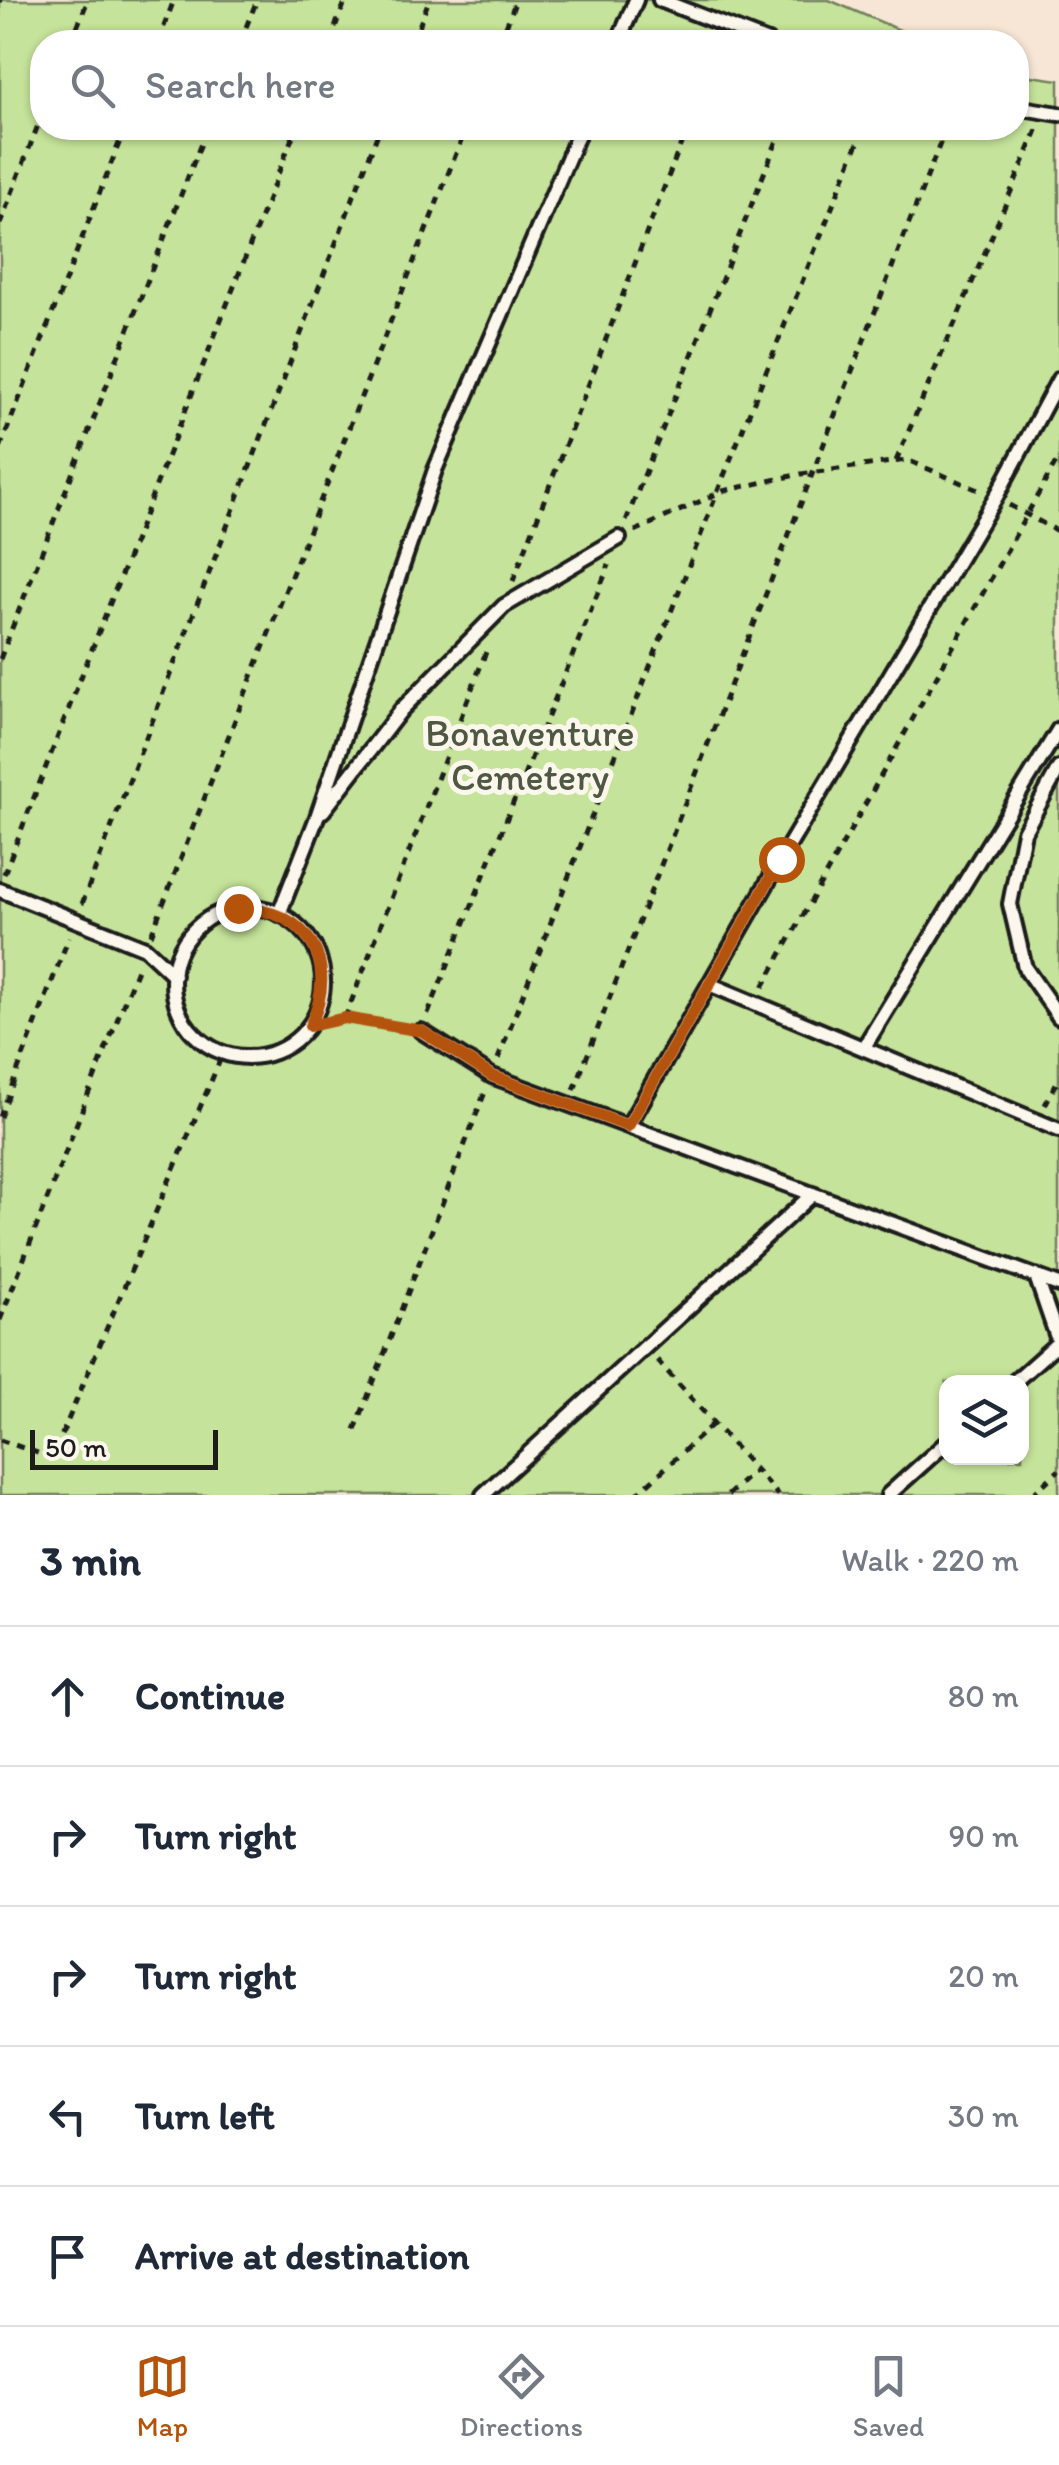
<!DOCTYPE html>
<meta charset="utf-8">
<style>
body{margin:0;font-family:Itim,sans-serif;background:#f6f6f7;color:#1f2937}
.controls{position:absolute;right:30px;bottom:30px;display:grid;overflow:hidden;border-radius:20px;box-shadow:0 2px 8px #0004}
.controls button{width:90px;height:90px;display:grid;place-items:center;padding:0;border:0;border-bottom:2px solid #e0e1e3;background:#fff;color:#1f2937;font:50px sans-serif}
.scale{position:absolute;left:30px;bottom:25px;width:188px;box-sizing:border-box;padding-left:10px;border:5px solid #1c1c1c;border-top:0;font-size:28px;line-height:35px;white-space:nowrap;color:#1c1c1c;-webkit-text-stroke:8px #fbf7ec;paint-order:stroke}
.stop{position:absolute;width:30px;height:30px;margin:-22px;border:8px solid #b45309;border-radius:50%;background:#fff}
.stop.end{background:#b45309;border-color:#fff;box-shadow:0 2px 10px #0008}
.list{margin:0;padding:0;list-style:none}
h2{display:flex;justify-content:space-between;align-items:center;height:130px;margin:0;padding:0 40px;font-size:42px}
h2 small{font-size:32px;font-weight:400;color:#747a83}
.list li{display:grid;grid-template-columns:65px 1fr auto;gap:30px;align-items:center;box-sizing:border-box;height:140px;padding:0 40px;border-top:2px solid #e0e1e3}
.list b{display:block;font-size:38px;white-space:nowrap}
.list em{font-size:32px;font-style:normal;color:#747a83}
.icon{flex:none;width:55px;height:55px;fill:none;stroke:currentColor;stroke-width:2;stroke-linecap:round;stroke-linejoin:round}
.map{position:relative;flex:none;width:1059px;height:1495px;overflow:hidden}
.search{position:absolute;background:#fff;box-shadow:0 2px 8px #0004;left:30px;right:30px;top:30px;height:110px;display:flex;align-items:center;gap:25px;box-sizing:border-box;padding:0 35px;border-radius:40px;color:#747a83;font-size:38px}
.sheet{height:830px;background:#fff}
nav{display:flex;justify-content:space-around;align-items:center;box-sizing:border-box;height:140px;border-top:2px solid #e0e1e3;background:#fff;font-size:28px;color:#747a83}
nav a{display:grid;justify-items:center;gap:5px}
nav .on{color:#b45309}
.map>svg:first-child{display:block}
</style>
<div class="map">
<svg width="1059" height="1495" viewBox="0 0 1059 1495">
<rect width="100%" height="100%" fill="#f7e6d5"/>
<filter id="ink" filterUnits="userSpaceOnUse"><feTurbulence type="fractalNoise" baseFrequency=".01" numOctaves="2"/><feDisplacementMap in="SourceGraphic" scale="20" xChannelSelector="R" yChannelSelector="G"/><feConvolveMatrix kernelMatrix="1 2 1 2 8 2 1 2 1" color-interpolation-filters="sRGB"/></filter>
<g filter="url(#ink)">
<path fill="#c5e39a" stroke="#70805b" stroke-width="2.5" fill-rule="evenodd" d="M0,0H829L928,42H42V128H1016L1017,74L1059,80V1495H0ZM946,1382H1022V1458H946Z"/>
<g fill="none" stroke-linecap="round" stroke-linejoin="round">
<g stroke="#1c1c1c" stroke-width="20">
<path id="service" d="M660,0L768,42
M618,42L636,0
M1016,107L1059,114
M1059,768L1024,832L1010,904L1025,968L1059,1017
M323,811L401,710L504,606L619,538
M0,890L145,948L174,975
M173 982a75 75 0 1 1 150 0a75 75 0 1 1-150 0Z
M279,914L316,820L435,470L581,128
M709,984L1059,1130
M421,1031L492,1076L1059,1285
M864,1047L1059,729
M628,1126L781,859L996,497L1059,379
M1036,1276L1059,1343
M1014,1382L1059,1342
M483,1495L813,1194
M888,1495L946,1443"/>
</g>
<path stroke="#1c1c1c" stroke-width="5" stroke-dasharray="8 8" stroke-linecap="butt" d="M0,2L1,0
M71,42L88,0
M158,42L174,0
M240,42L257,0
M329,42L346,0
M413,42L429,0
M500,42L516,0
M0,224L42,115
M0,448L125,128
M896,461L1038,128
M1009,505L1059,532
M626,521L782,128
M635,531L723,491L801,474L907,460L981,491
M513,581L687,128
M0,659L207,128
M4,874L296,128
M82,904L380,128
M151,935L466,128
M763,987L1059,457
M428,1014L609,565
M345,1018L486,652
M310,1026L345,1018L404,1028
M498,1059L717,493L864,128
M574,1090L946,128
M1045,1105L1059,1078
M0,1117L69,937
M0,1320L139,964
M657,1360L778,1495
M355,1430L485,1092
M0,1440L52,1458L223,1053
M636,1495L714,1423
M728,1495L755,1470
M1032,1495L1059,1470"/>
<use href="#service" stroke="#fbf7ec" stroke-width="12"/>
</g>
</g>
<g fill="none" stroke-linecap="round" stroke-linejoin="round" filter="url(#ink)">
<path stroke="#b45309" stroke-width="12" d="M238,908C309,909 340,962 310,1026L345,1018L422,1031L492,1076L628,1126L781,859"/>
</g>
<g text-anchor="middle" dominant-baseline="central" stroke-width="10" stroke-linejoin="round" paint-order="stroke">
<g font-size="38" fill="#4f5842" stroke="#fbf7ec">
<text x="530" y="733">Bonaventure<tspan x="530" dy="44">Cemetery</tspan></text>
</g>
</g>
</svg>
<div class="controls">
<button><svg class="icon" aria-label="layers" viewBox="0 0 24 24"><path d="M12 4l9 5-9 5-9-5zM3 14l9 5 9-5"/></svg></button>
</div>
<div class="scale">50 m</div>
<div class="stop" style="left:781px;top:859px"></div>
<div class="stop end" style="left:238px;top:908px"></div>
<div class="search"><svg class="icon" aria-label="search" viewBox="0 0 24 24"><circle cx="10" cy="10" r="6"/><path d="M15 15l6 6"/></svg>Search here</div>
</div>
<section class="sheet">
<h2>3 min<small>Walk · 220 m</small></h2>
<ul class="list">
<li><svg class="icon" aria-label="ahead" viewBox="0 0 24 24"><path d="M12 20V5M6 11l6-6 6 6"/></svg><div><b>Continue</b></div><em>80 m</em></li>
<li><svg class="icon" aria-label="right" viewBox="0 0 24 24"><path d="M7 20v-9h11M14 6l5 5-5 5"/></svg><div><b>Turn right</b></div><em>90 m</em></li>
<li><svg class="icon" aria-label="right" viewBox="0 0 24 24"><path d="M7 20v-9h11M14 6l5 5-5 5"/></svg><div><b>Turn right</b></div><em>20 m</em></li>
<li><svg class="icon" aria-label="left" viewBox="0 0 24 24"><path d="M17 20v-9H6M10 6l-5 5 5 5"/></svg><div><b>Turn left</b></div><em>30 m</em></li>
<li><svg class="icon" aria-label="arrive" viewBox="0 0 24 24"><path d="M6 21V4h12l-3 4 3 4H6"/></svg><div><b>Arrive at destination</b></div></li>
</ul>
</section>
<nav>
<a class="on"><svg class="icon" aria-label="map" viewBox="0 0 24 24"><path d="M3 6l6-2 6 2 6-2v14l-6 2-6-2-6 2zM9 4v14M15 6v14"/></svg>Map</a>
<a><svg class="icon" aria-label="directions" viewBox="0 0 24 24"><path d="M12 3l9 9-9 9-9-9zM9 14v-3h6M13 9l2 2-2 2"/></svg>Directions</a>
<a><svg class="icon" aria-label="saved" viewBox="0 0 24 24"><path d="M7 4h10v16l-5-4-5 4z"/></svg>Saved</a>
</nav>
